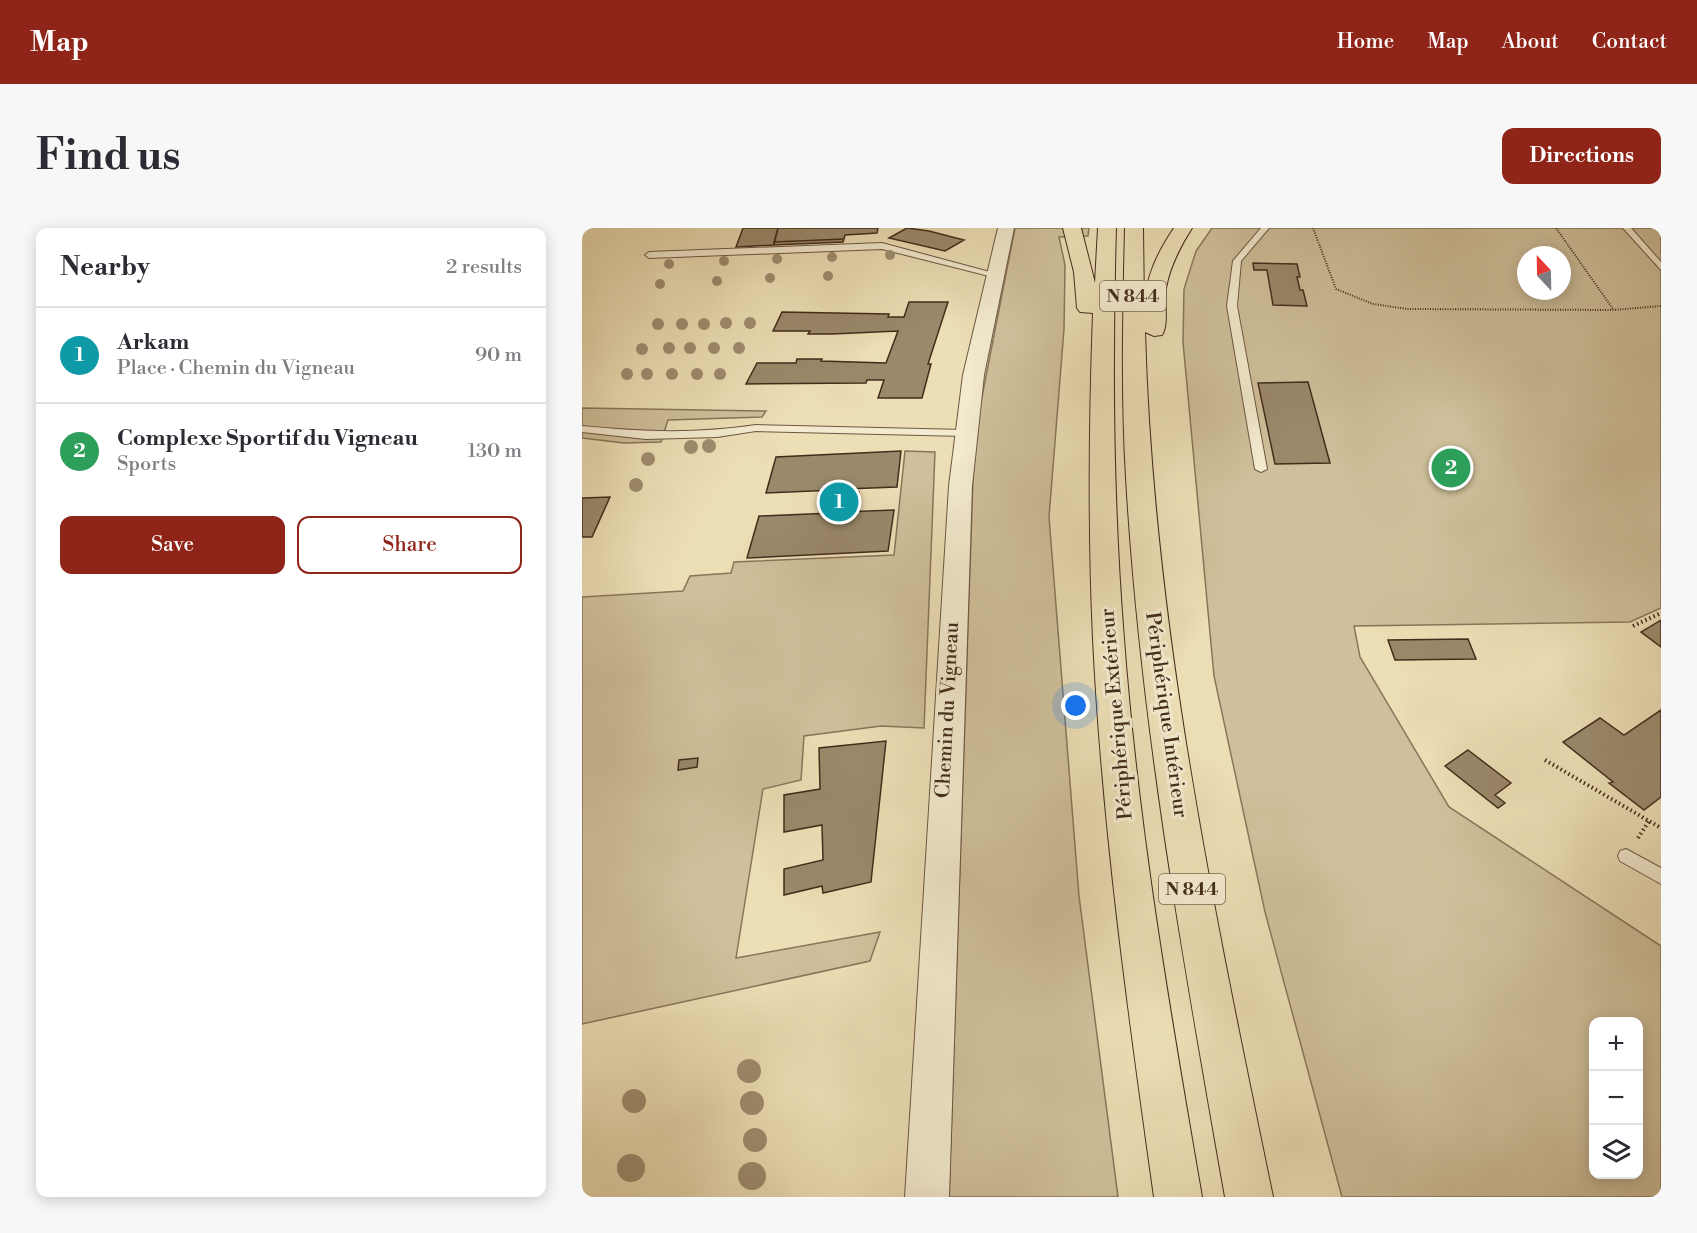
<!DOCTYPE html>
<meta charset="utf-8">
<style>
body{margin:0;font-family:"Libre Bodoni",serif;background:#f7f7f7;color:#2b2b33}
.controls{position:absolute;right:18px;bottom:18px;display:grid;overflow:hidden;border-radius:12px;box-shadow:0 3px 15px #0003}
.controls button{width:54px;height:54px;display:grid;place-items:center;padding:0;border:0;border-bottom:2px solid #e1e1e2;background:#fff;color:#2b2b33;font:30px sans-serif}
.compass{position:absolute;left:935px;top:18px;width:54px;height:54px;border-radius:50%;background:#fff;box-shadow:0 3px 15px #0003;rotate:338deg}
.you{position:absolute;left:494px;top:478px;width:21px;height:21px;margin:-15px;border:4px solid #fff;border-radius:50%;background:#1a73e8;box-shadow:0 0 0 9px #1a73e833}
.badge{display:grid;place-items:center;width:39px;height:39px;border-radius:50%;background:#8f2418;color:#fff;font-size:20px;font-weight:700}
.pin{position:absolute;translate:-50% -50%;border:3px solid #fff;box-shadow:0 2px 6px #0006}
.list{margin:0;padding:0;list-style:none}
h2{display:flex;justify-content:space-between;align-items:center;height:78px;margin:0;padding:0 24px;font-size:26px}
h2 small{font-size:20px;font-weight:400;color:#7c7c81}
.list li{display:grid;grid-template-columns:39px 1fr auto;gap:18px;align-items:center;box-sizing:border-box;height:96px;padding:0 24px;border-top:2px solid #e1e1e2}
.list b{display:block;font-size:22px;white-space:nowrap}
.list p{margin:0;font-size:20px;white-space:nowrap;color:#7c7c81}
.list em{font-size:20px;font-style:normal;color:#7c7c81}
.actions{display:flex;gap:12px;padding:18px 24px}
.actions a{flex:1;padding:14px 0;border:2px solid #8f2418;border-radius:12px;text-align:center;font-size:21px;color:#8f2418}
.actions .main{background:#8f2418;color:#fff}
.icon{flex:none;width:33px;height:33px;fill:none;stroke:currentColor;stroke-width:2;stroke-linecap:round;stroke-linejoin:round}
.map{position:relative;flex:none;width:1079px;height:969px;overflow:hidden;border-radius:12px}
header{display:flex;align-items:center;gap:36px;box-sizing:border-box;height:84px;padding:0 30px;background:#8f2418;color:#fff}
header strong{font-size:28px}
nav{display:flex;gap:33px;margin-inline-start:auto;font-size:21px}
.intro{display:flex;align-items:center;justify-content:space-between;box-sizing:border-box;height:144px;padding:0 36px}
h1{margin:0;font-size:42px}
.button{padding:15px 27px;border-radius:12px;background:#8f2418;color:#fff;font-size:21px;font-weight:700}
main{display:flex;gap:36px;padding:0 36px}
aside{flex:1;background:#fff;border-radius:12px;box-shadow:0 3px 15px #0003}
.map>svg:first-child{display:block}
</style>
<header>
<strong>Map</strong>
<nav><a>Home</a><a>Map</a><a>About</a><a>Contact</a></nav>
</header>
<div class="intro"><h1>Find us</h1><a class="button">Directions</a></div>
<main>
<aside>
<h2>Nearby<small>2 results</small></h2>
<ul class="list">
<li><span class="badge" style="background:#0f9aa8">1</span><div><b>Arkam</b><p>Place · Chemin du Vigneau</p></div><em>90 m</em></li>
<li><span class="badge" style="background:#2e9e5b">2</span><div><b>Complexe Sportif du Vigneau</b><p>Sports</p></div><em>130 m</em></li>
</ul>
<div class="actions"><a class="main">Save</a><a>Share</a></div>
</aside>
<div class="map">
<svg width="1079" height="969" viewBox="0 0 1079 969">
<rect width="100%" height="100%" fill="#ecdeb5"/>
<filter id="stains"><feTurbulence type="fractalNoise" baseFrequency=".00333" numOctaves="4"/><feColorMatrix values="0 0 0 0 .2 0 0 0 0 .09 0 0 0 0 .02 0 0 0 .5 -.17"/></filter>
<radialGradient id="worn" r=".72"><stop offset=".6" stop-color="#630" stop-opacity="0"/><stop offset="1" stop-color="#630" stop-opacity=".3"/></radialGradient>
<path fill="#cfc09b" stroke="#88765b" stroke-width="1.5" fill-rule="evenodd" d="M433,0H507L506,8L477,9L483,37L482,101L467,289L497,668L536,969H367L391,250L397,184Z
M630,0H1079V380L1048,394L772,398L778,429L867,579L1079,718V969H760L683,684L632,448L601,114L602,61L614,23ZM944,27H980V63H944ZM1011,794H1056V946H1011Z
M0,180L184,183L180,189L86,192L79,214L42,215L0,210Z
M323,223L353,224L342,500L299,498L222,508L219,552L181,561L154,730L298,704L288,733L0,796V369L101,363L108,348L149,345L152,334L312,327Z"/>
<path fill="#9a896b" stroke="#422c1b" stroke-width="1.5" d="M161,0H196L192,17L154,19Z
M196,0H296L295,5L263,7L262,11L192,14Z
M325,0L347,3L382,12L363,23L307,10Z
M262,11L261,14L192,17V14Z
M671,35L715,36L718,49H715L718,62H721L725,78L691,77L685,42H672Z
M327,74H366L346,136H349L340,170H296L302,152H285L284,155L164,156L175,135H214L215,131H240L239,133L304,135L316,103L250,106H226L228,103H191L200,84L307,86L306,89H322Z
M726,154L748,235L693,236L676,155Z
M319,223L315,259L263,261L262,266L277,264V277L262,279L260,284L312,282L306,323L165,330L177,288L251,285L252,280L241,281V277H236L237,271H241V268L252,267L254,262L184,265L194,229Z
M28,269L10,309H0V270Z
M1079,392V419L1059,404Z
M886,411L894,431L813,432L806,412Z
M1079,482V569L1062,582L1027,555L1031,554L981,514L1018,490L1042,507Z
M304,513L289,654L241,665L240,658L202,667V641L241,632L240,597L202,604V567L238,561L237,520Z
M886,522L929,555L913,567L923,575L916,580L863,538Z
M116,530L115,539L96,542L97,532Z"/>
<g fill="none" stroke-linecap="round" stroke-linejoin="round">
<g stroke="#6c5842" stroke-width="2">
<path id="service" d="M679,0H687L659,33L655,78L685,241L679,244L673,241L645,78L651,33Z
M1041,0H1049L1079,34V42Z
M300,15L419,47L415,50L300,21L67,30L63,27L67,24Z
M174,197L383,202L389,205L383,208L174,203L135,209L64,211L0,204V198C62,204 112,206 174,197Z
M1044,621L1079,640V656L1038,633L1036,628L1038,623Z"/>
</g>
<g stroke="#6c5842" stroke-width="2">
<path id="minor" d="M416,0H432L402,147L390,258L367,969H323L367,258L381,147Z"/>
</g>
<g stroke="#422c1b" stroke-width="2">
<path id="trunk" d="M481,0H499L513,55L516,0H534C530,137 531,274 542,411C556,598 588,784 620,969H572C546,784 520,598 511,411C506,302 507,193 511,85L498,84L495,80L492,44Z
M543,0H561L562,79C564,49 575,25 592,0H610C598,19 588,38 584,60C582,74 587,96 580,107L572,108L563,104C571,396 632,683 691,969H643C601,731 558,492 544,250C539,167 541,83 543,0Z"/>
</g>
<path stroke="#422c1b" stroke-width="2" stroke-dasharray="1 1.5" stroke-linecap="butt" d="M731,0L754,61L791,76L825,81L1031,82L1079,78
M974,0L1031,81"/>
<path stroke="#422c1b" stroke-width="4" stroke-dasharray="1.5 3" stroke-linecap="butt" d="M1051,398L1079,385
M963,532L1079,600
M1056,610L1067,593"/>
<use href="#service" fill="#f3eacf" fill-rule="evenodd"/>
<use href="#minor" fill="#f3eacf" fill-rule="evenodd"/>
<use href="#trunk" fill="#ecdeb5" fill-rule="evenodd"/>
</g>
<g fill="#9e8d6f">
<circle cx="308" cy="27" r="5"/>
<circle cx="250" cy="29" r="5"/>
<circle cx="195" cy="31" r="5"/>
<circle cx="142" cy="33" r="5"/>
<circle cx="87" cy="36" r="5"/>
<circle cx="246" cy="48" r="5"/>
<circle cx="188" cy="50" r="5"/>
<circle cx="135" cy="53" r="5"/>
<circle cx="78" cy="56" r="5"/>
<circle cx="144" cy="95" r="6"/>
<circle cx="168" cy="95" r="6"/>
<circle cx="76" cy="96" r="6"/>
<circle cx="100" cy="96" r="6"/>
<circle cx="122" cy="96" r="6"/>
<circle cx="87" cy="120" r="6"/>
<circle cx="108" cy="120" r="6"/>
<circle cx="132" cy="120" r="6"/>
<circle cx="157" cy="120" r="6"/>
<circle cx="60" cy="121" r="6"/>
<circle cx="45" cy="146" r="6"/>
<circle cx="65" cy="146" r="6"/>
<circle cx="90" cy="146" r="6"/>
<circle cx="115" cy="146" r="6"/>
<circle cx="138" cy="146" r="6"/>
<circle cx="127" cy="218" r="7"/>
<circle cx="109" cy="219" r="7"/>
<circle cx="66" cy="231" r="7"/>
<circle cx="54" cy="257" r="7"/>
<circle cx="167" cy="843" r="12"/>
<circle cx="52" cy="873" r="12"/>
<circle cx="170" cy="875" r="12"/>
<circle cx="173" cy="912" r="12"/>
<circle cx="49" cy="940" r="14"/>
<circle cx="170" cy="948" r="14"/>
</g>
<g text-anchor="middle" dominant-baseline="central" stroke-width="6" stroke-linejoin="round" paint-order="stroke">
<g fill="#f3eacf" stroke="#776551" stroke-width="1.5">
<rect x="518" y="53" width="66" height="30" rx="4.5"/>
<rect x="577" y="646" width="66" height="30" rx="4.5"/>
</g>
<g font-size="18" font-weight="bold" fill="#422c1b">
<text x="551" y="68">N 844</text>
<text x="610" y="661">N 844</text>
</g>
<g font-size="20" fill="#422c1b" stroke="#f3eacf">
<text transform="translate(366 482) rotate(-87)">Chemin du Vigneau</text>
<text transform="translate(535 486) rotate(-95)">Périphérique Extérieur</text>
<text transform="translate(584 487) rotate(82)">Périphérique Intérieur</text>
</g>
</g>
<rect width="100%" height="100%" filter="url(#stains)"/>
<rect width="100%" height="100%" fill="url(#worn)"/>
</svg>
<div class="controls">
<button>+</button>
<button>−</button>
<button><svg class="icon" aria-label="layers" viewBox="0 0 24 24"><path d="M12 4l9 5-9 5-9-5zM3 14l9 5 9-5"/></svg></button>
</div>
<svg class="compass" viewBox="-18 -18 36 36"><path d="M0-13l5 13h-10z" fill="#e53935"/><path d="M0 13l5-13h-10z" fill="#7c7c81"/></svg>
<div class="you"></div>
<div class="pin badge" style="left:257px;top:274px;background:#0f9aa8">1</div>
<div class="pin badge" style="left:869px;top:240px;background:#2e9e5b">2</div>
</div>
</main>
